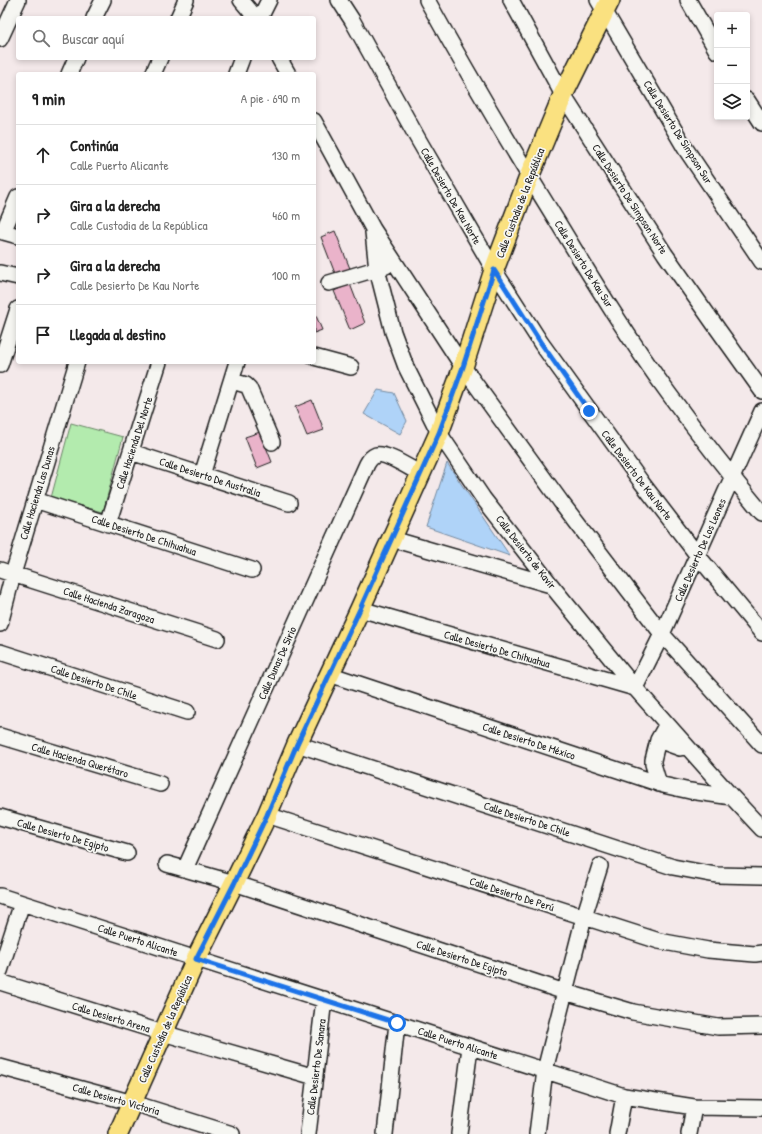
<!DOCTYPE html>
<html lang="es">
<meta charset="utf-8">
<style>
body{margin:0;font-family:"Patrick Hand",sans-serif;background:#f2f2f2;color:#222}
.controls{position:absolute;right:12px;top:12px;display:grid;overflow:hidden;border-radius:4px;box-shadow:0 2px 6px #0003}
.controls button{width:36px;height:36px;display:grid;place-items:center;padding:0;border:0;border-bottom:1px solid #e0e0e0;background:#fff;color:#222;font:20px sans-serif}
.stop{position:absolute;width:12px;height:12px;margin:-9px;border:3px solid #1a73e8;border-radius:50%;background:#fff}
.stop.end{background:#1a73e8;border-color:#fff;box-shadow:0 1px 4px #0008}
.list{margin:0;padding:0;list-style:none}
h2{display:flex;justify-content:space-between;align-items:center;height:52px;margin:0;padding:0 16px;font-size:17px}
h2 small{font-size:13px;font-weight:400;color:#767676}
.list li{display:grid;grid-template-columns:26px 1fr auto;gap:12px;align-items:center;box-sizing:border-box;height:60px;padding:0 16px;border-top:1px solid #e0e0e0}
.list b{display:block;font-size:15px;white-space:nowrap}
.list p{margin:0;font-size:13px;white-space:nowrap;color:#767676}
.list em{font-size:13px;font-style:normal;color:#767676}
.icon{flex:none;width:22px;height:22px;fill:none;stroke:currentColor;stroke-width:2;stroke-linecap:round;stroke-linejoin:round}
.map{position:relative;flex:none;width:762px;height:1134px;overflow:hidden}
.search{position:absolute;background:#fff;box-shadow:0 2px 6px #0003;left:16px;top:16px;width:300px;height:44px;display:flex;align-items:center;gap:10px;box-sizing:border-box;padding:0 14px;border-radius:4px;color:#767676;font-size:15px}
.panel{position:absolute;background:#fff;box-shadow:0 2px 6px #0003;left:16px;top:72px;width:300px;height:292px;border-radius:4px}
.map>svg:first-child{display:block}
</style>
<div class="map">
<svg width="762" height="1134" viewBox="0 0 762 1134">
<rect width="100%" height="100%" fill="#f4e9ea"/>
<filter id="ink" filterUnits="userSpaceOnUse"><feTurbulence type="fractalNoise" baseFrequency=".025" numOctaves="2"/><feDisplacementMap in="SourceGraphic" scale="8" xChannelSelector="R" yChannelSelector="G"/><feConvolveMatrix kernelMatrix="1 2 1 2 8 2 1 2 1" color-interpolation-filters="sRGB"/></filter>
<g filter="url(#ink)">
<path fill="#b3ebae" stroke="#688465" d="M71,423L123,437L103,512L51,498Z"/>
<path fill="#afd3f8" stroke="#748aa0" d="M378,390L394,393L407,421L400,434L364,414Z
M447,463L510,556L426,527Z"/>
<path fill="#eab3ca" stroke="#1c1c1c" d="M335,231L351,271L336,276L321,237Z
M350,284L365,323L350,330L334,291Z
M314,311L322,330L314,333Z
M312,400L324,430L307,436L295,407Z
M260,432L272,462L257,468L245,437Z"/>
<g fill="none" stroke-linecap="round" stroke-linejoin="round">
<g stroke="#1c1c1c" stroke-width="18">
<path id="minor" d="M241,0L256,18
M339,0L352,20L418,139L494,270L541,343L642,483L698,556L762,633
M427,0C469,76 514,152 560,226C594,282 630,341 669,394C699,435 730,475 762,513
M511,0L563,95L665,254L717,328L762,391
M598,0L685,148L762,262
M688,0L717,51
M94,18L103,0
M178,18L186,0
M260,18L269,0
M0,39L18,0
M279,58L288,74
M69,74L76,58
M153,74L160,58
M236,74L242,58
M747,100L762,123
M314,121L373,229L463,367L561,502L662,634L762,745
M0,231L18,236
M3,232L18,197
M373,232L377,269L393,332L406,367L439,433L483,498L551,585L635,688L732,797L762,829
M0,273L18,277
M329,283L386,266
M314,357L351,367
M0,365L18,309
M232,381L246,385L249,388L272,442
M131,452L289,503
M202,475L237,362
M35,500L252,570
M108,524L159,362
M392,539L551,585
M0,570L217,639
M360,609L635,688L662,634L762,411
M0,624L13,574L77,362
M0,652L187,712
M329,674L663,785L690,791L732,797
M667,724L658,740L680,748L686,746
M0,736L160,784
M658,740L653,760V764L659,784
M297,744L673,867L716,875L762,876
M267,815L659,941L708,950L755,954L762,953
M0,817L127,853
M167,864L234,883L565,992L633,1012L718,1027L762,1026
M185,869L367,464C369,460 371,457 376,455C386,452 411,469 421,474
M0,896L624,1096L694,1107L762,1108
M0,971L22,903
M0,982L163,1033L315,1077
M0,1067L133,1103L232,1134
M308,1134L324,999
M385,1134L397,1023
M459,1134L470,1047
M537,1134L545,1070L584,917L600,866
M617,1134L624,1096
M689,1134L694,1107"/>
</g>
<g stroke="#1c1c1c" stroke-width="22">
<path id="major" d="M118,1134L196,959L234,883L267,815L297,744L360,609L439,433L463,367L494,270L529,177L563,95L610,0"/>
</g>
<use href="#minor" stroke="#f6f6f2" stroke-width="15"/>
<use href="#major" stroke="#fae180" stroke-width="19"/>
</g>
</g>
<g fill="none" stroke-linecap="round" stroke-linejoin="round" filter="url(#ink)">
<path stroke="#1a73e8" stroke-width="5" d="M397,1023L196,959L234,884L267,815L297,744L360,609L439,433L463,367L494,270L541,343L589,411"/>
</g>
<g text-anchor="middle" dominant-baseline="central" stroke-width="3.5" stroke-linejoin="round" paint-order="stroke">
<g font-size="11" fill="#1c1c1c" stroke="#f6f6f2">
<text transform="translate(678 132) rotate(58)">Calle Desierto De Simpson Sur</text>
<text transform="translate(451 196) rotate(60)">Calle Desierto De Kau Norte</text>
<text transform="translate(630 199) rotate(57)">Calle Desierto De Simpson Norte</text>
<text transform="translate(520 203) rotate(-69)">Calle Custodia de la República</text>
<text transform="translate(584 264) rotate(58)">Calle Desierto De Kau Sur</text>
<text transform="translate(134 443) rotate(-72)">Calle Hacienda Del Norte</text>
<text transform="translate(637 475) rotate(53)">Calle Desierto De Kau Norte</text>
<text transform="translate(210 477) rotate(18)">Calle Desierto De Australia</text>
<text transform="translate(37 493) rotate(-73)">Calle Hacienda Las Dunas</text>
<text transform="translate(144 535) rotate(18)">Calle Desierto De Chihuahua</text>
<text transform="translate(700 550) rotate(-66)">Calle Desierto De Los Leones</text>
<text transform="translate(526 552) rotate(52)">Calle Desierto de Kavir</text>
<text transform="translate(109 605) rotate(18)">Calle Hacienda Zaragoza</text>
<text transform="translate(497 649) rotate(16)">Calle Desierto De Chihuahua</text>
<text transform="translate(277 663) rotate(-66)">Calle Dunas De Sirio</text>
<text transform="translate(94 682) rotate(18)">Calle Desierto De Chile</text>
<text transform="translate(529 741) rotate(18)">Calle Desierto De México</text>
<text transform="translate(80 760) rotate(16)">Calle Hacienda Querétaro</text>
<text transform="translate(527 819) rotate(18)">Calle Desierto De Chile</text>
<text transform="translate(63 835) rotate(16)">Calle Desierto De Egipto</text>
<text transform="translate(512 894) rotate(18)">Calle Desierto De Perú</text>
<text transform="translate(138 940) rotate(18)">Calle Puerto Alicante</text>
<text transform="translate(462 958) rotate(18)">Calle Desierto De Egipto</text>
<text transform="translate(111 1017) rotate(17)">Calle Desierto Arena</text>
<text transform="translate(165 1029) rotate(-66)">Calle Custodia de la República</text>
<text transform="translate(458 1043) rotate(18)">Calle Puerto Alicante</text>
<text transform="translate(316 1067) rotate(-83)">Calle Desierto De Sanara</text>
<text transform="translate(116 1099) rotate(16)">Calle Desierto Victoria</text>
</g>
</g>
</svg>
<div class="controls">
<button>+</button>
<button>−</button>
<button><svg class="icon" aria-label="layers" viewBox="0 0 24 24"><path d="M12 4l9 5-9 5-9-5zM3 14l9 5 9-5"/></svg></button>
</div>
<div class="stop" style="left:397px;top:1023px"></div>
<div class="stop end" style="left:589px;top:411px"></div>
<div class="search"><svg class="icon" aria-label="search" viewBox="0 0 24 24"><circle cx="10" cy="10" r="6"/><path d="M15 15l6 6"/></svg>Buscar aquí</div>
<section class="panel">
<h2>9 min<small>A pie · 690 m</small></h2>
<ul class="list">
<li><svg class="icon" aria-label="ahead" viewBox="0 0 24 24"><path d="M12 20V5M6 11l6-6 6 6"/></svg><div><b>Continúa</b><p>Calle Puerto Alicante</p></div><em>130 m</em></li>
<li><svg class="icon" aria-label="right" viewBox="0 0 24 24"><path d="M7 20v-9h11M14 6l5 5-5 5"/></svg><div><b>Gira a la derecha</b><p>Calle Custodia de la República</p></div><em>460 m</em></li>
<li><svg class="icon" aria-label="right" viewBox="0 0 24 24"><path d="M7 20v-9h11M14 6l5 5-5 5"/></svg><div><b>Gira a la derecha</b><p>Calle Desierto De Kau Norte</p></div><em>100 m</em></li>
<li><svg class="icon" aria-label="arrive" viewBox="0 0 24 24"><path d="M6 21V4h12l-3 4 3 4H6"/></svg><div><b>Llegada al destino</b></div></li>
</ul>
</section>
</div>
